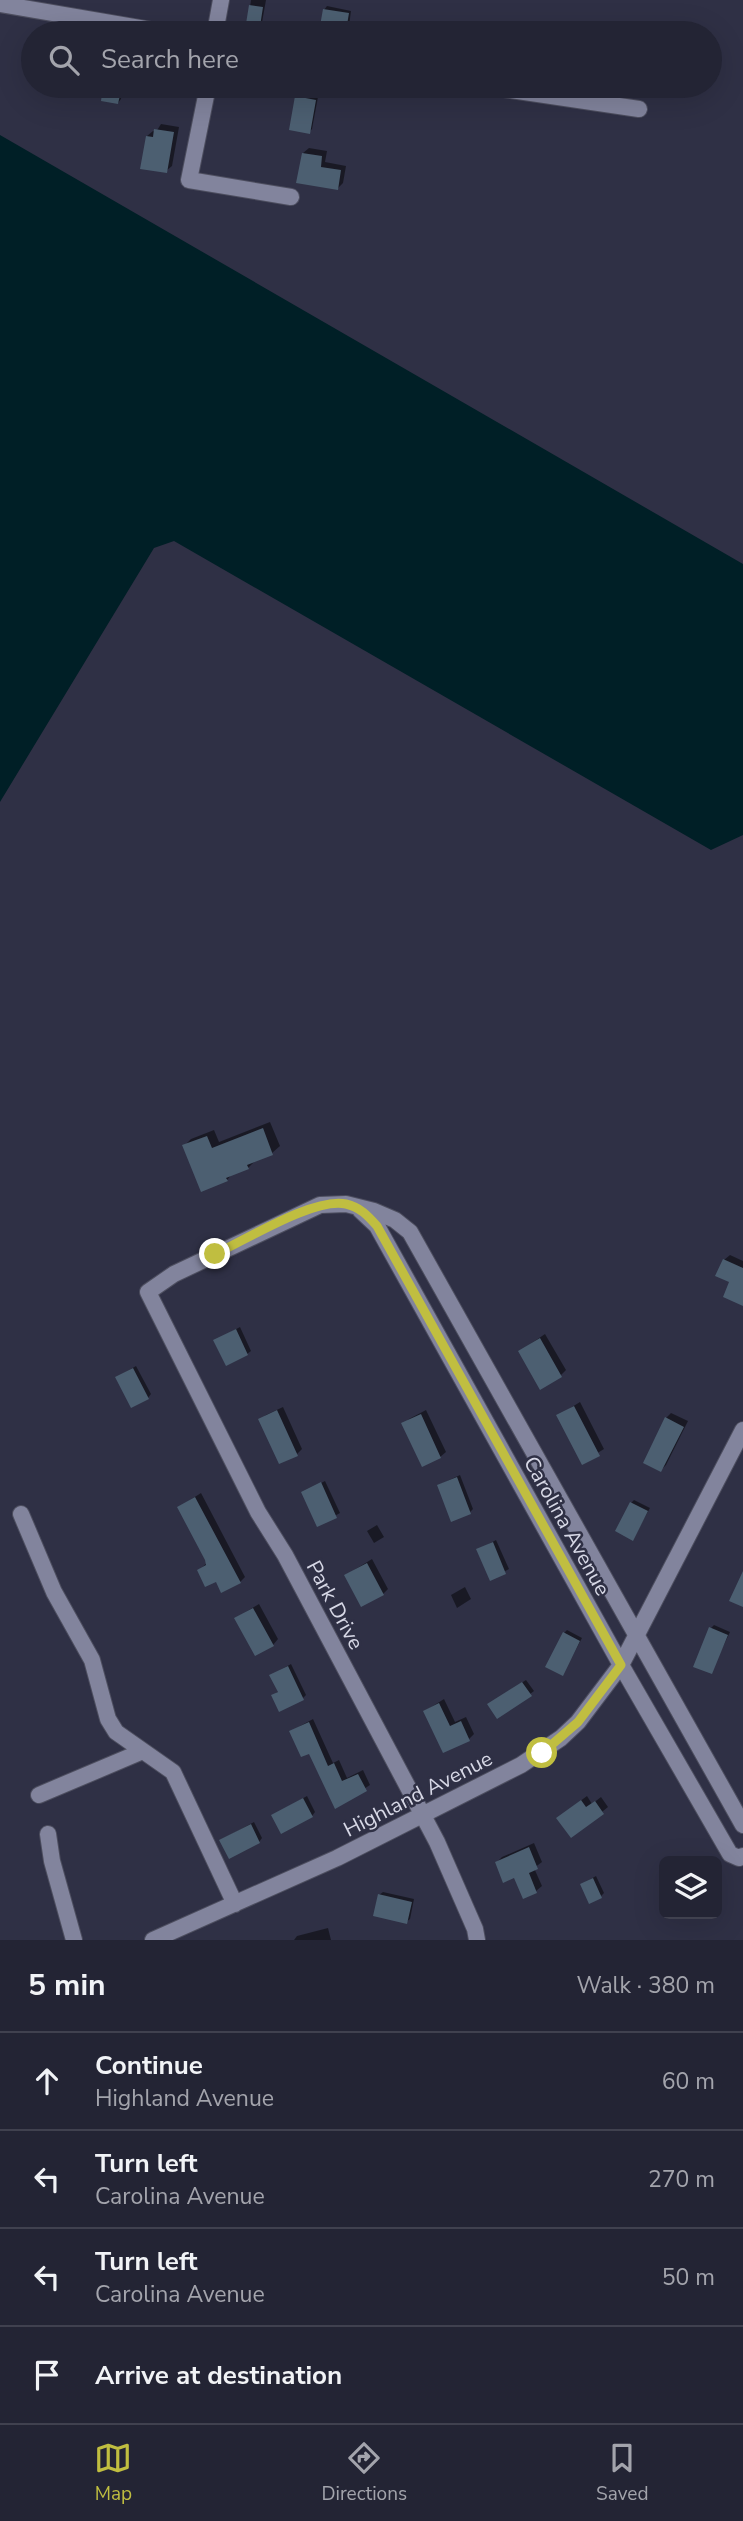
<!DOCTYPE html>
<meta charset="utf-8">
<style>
body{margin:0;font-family:"Nunito Sans",sans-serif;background:#2f3040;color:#f1f3f6}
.controls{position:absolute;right:21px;bottom:21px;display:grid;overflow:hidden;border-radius:10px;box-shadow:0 7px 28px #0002}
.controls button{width:63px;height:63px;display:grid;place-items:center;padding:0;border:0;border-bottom:2px solid #40414f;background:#232434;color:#f1f3f6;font:35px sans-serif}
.stop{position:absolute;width:21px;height:21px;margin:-16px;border:5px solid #c0be40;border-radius:50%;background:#fff}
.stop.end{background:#c0be40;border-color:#fff;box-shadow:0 2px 7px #0008}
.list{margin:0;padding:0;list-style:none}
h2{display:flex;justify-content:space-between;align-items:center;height:91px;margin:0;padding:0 28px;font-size:30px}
h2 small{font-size:23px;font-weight:400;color:#a3a4ac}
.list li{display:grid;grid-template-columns:46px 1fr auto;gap:21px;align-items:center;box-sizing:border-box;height:98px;padding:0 28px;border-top:2px solid #40414f}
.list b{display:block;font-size:26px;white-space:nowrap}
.list p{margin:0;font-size:23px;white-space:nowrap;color:#a3a4ac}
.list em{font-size:23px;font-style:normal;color:#a3a4ac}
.icon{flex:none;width:38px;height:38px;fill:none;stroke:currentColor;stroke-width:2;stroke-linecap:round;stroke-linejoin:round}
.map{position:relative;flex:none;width:743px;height:1940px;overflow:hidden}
.search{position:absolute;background:#232434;box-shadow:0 7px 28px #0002;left:21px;right:21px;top:21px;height:77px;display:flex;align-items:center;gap:18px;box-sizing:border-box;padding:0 24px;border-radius:38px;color:#a3a4ac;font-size:26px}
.sheet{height:483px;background:#232434}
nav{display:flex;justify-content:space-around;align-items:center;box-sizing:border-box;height:98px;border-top:2px solid #40414f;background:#232434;font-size:19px;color:#a3a4ac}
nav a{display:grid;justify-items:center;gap:4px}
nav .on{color:#c0be40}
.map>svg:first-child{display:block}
</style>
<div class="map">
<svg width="743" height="1940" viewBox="0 0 743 1940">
<rect width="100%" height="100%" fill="#2f3045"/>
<path fill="#001f26" d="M0,135L743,564V835L711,850L174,541L154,548L0,802Z"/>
<path fill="#0007" d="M251,0H266L261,28L258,31L247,29Z
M327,6L351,11L349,26L346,29L324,10Z
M105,86H123L121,99L118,103L103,100Z
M300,94L318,97L312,129L309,132L296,97Z
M161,124L179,127L172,166L166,171L147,136L153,131L156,132Z
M309,148L327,151L325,162L346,166L343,183L338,188L303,153Z
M270,1122L280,1146L272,1153L256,1160L248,1168L233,1173L227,1180L184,1146L191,1139L214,1130L219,1142Z
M730,1255L743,1261V1300L732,1281L724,1260Z
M240,1327L251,1351L247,1354L216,1340Z
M545,1334L566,1370L561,1375L520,1351Z
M136,1366L151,1394L148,1398L117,1377Z
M580,1402L604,1449L583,1462L559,1415Z
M283,1407L302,1449L297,1454L260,1420L266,1415Z
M426,1410L446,1452L440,1457L404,1424L409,1419Z
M671,1413L688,1421L666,1465L661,1470L666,1418Z
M460,1475L473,1509L470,1512L439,1485Z
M325,1481L340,1513L318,1525L303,1492Z
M201,1493L245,1577L240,1582L199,1570L207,1563L179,1507Z
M634,1500L650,1508L635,1535L631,1503Z
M377,1525L384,1537L374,1543L367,1531Z
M496,1540L509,1569L491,1579L478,1550Z
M372,1559L388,1589L383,1594L346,1575Z
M465,1587L471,1599L457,1608L451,1595Z
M259,1604L278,1639L273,1645L236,1618Z
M714,1625L730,1632L711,1672V1628Z
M567,1630L582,1638L565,1670L564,1633Z
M291,1664L306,1695L303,1698L273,1695L279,1691L271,1675Z
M526,1680L534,1691L530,1694L493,1701Z
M444,1699L455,1722L466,1717L474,1734L469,1739L425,1711Z
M313,1719L333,1763L339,1760L347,1778L363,1770L370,1785L336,1807L309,1751L291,1731Z
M307,1796L315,1812L312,1816L273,1815Z
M587,1796L592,1804L601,1797L608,1807L572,1836L564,1813Z
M254,1822L262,1838L259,1842L221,1840Z
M534,1843L542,1862L534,1868L542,1886L536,1891L523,1897L515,1876L497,1862L502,1857Z
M596,1876L604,1893L601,1896L582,1884Z
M383,1892L414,1899L410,1919L406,1922L379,1895Z
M328,1928L331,1940H294L297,1936Z"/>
<path fill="#4c5f71" d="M249,5L263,7L259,33L245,30Z
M323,9L349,13L346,31L320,26Z
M103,86H122L118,104L101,101Z
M295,96L316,100L310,134L289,130Z
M154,129L174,132L167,173L140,169L146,136L153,137Z
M302,153L322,156L321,167L341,170L338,190L296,183Z
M263,1128L273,1155L247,1165L249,1169L226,1178L228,1181L201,1192L182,1145L207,1136L212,1148Z
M723,1259L743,1268V1306L723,1297L729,1282L715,1276Z
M236,1329L248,1355L226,1366L213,1340Z
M540,1338L562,1377L540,1390L518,1351Z
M133,1368L149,1399L131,1408L115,1377Z
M574,1406L600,1456L582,1465L556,1415Z
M277,1410L298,1456L279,1464L258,1419Z
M421,1414L441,1458L422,1467L401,1423Z
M665,1417L684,1427L661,1472L643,1463Z
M457,1477L471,1514L451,1522L437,1485Z
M321,1482L337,1518L317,1527L301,1492Z
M195,1497L241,1583L221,1593L216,1582L205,1587L197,1570L206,1565L205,1560L177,1507Z
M630,1502L648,1511L633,1541L615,1531Z
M493,1542L506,1574L490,1581L476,1549Z
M367,1563L384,1595L361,1607L344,1575Z
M743,1571V1607L729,1601Z
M253,1608L274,1646L255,1656L234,1618Z
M709,1627L728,1635L712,1674L693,1667Z
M563,1632L580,1641L563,1676L545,1667Z
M288,1666L304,1700L279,1712L271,1695L278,1692L269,1675Z
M522,1682L532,1696L497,1719L487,1704Z
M439,1703L450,1726L461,1721L470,1741L443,1753L423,1711Z
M309,1722L328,1766L334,1763L342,1781L358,1774L367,1791L335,1809L309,1754L301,1757L289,1731Z
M303,1798L313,1817L281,1834L271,1815Z
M581,1800L586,1807L595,1801L604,1814L571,1838L556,1818Z
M251,1824L260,1843L229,1859L219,1840Z
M529,1847L538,1869L529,1873L537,1893L523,1899L514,1878L503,1883L495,1862Z
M593,1878L602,1898L589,1904L580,1884Z
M378,1894L412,1902L407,1924L373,1916Z"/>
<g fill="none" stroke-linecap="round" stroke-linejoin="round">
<g stroke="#4d4e5f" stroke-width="18">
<path id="minor" d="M0,4L169,33
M215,33L221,0
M208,86L189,180L291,197
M484,86L639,109
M360,1210L377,1226L621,1665L730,1854L739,1858L743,1856
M21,1514L54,1592L92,1660L108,1719L116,1732L173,1772L235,1904
M39,1795L143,1751
M48,1834L52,1861L74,1940
M153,1940L337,1858L521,1765L561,1738L578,1722L621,1665L743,1430
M477,1940L475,1929L437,1842L285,1555L258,1512L148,1292L174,1274L320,1205L346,1204L374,1211L395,1220L410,1232L743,1825"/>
</g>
<use href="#minor" stroke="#82849d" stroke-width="16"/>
</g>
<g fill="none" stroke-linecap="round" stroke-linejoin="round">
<path stroke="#c0be40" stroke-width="9" d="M215,1254C246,1240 314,1197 346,1204C360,1207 368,1216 377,1226L621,1665L578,1722L542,1753"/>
</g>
<g text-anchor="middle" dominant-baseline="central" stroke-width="5" stroke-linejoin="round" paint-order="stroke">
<g font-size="21" fill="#d7d8e6" stroke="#2f3045">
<text transform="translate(567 1526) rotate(61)">Carolina Avenue</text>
<text transform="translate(335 1605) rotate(62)">Park Drive</text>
<text transform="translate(418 1794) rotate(-27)">Highland Avenue</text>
</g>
</g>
</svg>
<div class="controls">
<button><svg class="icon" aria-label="layers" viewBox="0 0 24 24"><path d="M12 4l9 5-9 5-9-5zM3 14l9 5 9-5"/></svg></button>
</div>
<div class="stop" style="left:542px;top:1753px"></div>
<div class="stop end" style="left:215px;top:1254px"></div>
<div class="search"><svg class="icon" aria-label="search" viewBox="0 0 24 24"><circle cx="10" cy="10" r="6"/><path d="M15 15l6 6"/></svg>Search here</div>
</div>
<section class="sheet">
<h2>5 min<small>Walk · 380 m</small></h2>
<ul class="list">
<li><svg class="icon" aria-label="ahead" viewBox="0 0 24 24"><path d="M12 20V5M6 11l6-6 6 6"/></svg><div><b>Continue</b><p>Highland Avenue</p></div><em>60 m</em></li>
<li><svg class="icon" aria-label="left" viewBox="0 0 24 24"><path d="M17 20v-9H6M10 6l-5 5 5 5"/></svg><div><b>Turn left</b><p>Carolina Avenue</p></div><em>270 m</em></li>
<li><svg class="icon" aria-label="left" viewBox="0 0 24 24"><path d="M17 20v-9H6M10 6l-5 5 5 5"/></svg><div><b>Turn left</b><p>Carolina Avenue</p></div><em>50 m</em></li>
<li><svg class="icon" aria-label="arrive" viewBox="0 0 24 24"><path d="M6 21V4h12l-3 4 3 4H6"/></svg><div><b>Arrive at destination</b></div></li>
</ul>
</section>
<nav>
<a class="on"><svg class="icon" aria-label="map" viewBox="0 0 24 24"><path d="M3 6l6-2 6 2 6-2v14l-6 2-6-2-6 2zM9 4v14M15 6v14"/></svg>Map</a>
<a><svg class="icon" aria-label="directions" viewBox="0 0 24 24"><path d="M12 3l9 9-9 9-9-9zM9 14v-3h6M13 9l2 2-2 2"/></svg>Directions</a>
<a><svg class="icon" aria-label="saved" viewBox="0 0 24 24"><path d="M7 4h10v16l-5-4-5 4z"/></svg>Saved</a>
</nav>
